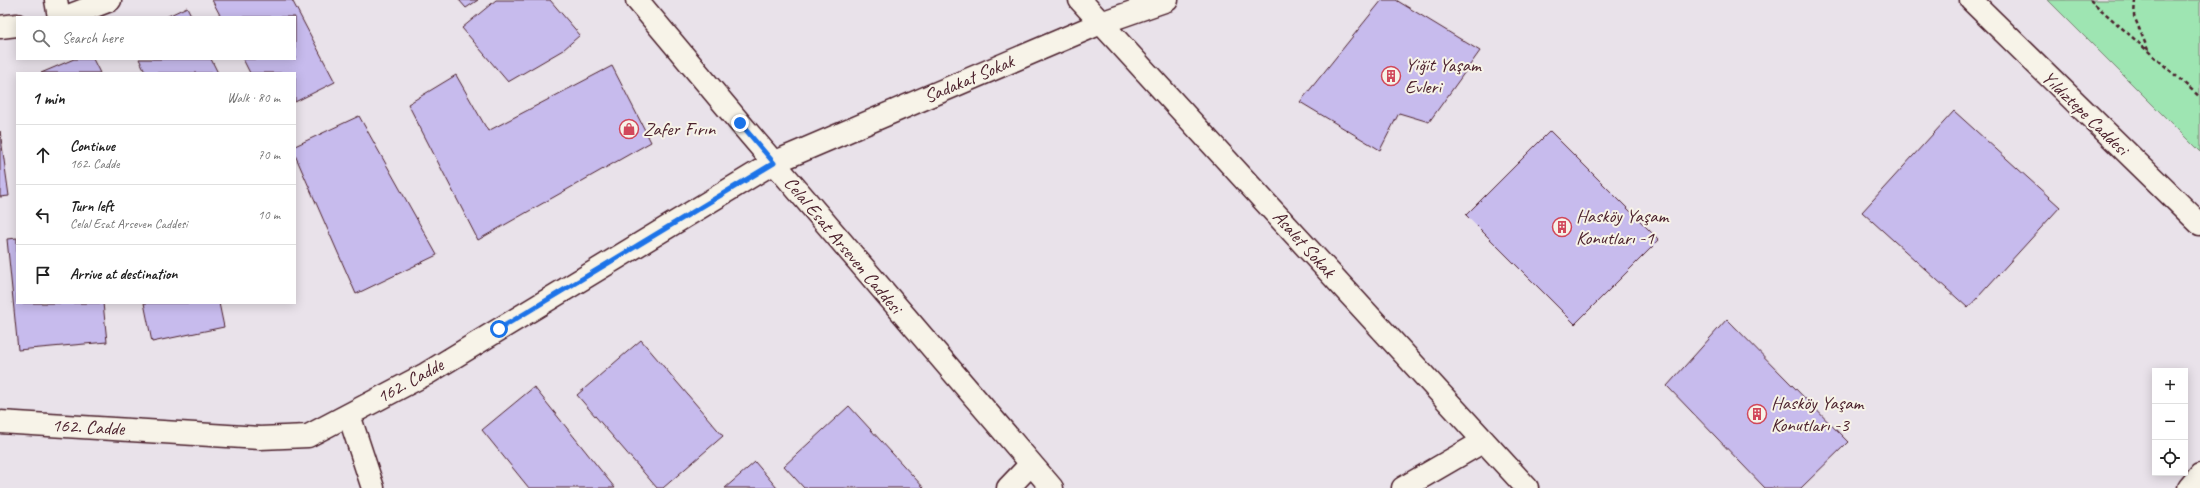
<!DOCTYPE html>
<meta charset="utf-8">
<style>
body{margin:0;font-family:Caveat,sans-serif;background:#f2f2f2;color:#222}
.controls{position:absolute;right:12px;bottom:12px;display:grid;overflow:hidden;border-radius:0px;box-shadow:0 2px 10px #0003}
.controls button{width:36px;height:36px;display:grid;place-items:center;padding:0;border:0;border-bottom:1px solid #e0e0e0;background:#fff;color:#222;font:20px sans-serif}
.stop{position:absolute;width:12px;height:12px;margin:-9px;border:3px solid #1a73e8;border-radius:50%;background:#fff}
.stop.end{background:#1a73e8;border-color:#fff;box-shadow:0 1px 4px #0008}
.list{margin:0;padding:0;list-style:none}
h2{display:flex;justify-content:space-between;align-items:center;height:52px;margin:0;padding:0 16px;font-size:17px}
h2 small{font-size:13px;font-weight:400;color:#767676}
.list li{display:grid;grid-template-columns:26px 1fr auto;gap:12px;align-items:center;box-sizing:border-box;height:60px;padding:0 16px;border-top:1px solid #e0e0e0}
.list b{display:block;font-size:15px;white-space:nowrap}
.list p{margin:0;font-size:13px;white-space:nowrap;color:#767676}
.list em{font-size:13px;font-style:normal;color:#767676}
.icon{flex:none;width:22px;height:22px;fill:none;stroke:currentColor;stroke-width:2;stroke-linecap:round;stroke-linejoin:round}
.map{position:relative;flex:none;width:2200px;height:488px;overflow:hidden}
.search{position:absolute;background:#fff;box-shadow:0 2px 10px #0003;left:16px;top:16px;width:280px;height:44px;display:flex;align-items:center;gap:10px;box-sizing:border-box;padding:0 14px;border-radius:0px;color:#767676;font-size:15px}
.panel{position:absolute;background:#fff;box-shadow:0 2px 10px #0003;left:16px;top:72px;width:280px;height:232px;border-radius:0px}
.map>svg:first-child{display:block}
</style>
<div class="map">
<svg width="2200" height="488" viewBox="0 0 2200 488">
<rect width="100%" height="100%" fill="#e9e2ea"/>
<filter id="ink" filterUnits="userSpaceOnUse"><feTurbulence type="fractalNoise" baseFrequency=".025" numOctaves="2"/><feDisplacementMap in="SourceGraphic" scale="8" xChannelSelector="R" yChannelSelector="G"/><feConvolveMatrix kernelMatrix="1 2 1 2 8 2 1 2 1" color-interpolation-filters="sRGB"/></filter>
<g filter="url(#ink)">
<path fill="#9ee5b2" stroke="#74826e" d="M2048,0H2200V152Z"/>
<path fill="#c7bbed" stroke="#4a1f2b" d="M212,0H292L335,82L295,102V73H250L243,59H295V17H221Z
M459,0H478L466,8Z
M496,0H550L580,35L563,50L508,82L462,28Z
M1382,0H1396L1480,51L1429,122L1399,113L1380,150L1300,102Z
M187,7L192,17H166Z
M74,59H93L100,73H41Z
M139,59H211L218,73H146Z
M612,66L651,142L478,240L408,104L456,75L488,131Z
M1954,111L2060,207L1968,308L1862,212Z
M359,116L437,255L356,294L295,155V146Z
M0,131L9,196L0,197Z
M1550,131L1659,240L1575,324L1466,215Z
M17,238V303H103L107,342L18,350L7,239Z
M144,303H219L224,327L152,342Z
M1727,319L1848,442L1801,488H1765L1667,386Z
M641,340L723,436L663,488H657L577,395Z
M534,387L615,488H529L482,430Z
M849,406L924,488H804L784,466Z
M755,462L777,488H725Z"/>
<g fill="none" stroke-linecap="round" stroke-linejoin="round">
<g stroke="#4a1f2b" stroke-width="25">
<path id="street" d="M56,0L59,17
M1080,0L1527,488
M1971,0L2200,224
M66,17L110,0
M0,27L17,25
M349,415L373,488
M0,422L260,438L308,436L426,374L773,163L1101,23L1167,0
M1008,488L1030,465
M1403,488L1484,441
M2189,488L2200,475"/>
</g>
<g stroke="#4a1f2b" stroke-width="25">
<path id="secondary" d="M637,0L740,123L1052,488"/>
</g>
<path stroke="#4a1f2b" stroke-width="2.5" stroke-dasharray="4 3" stroke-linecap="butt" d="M2090,0L2200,97
M2135,0L2134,16L2148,50"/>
<use href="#street" stroke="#f7f3e8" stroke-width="22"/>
<use href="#secondary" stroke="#f7f3e8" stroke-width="22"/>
</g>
</g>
<g fill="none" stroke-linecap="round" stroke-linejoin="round" filter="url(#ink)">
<path stroke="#1a73e8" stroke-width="5" d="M499,329L774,163L740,123"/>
</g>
<defs>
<g id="building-ring" transform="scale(1)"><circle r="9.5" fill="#f7f3e8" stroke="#d1495b" stroke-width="1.5"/><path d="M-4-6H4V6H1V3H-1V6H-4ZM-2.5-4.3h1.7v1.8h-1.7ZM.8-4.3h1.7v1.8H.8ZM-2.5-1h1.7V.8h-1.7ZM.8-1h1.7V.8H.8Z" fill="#d1495b"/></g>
<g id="shop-ring" transform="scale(1)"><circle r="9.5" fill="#f7f3e8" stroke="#d1495b" stroke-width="1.5"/><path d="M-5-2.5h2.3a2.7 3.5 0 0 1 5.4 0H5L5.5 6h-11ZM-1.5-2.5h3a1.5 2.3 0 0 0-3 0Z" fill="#d1495b"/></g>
</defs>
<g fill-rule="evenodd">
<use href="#building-ring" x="1391" y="76"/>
<use href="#shop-ring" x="629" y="129"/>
<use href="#building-ring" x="1562" y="227"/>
<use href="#building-ring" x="1757" y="414"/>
</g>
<g text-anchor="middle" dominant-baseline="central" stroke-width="4" stroke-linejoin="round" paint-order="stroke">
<g font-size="19" fill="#4a1f2b" stroke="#f7f3e8" text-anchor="start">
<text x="1405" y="65">Yiğit Yaşam<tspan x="1405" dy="22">Evleri</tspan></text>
<text x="643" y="129">Zafer Fırın</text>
<text x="1576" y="216">Hasköy Yaşam<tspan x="1576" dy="22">Konutları -1</tspan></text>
<text x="1771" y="403">Hasköy Yaşam<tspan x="1771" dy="22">Konutları -3</tspan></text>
</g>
<g font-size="19" fill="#4a1f2b" stroke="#f7f3e8">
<text transform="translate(969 79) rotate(-23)">Sadakat Sokak</text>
<text transform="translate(2085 113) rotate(44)">Yıldıztepe Caddesi</text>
<text transform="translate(1304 244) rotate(48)">Asalet Sokak</text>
<text transform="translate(843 245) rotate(50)">Celal Esat Arseven Caddesi</text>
<text transform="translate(410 381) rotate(-29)">162. Cadde</text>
<text transform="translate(88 427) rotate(3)">162. Cadde</text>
</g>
</g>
</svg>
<div class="controls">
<button>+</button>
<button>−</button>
<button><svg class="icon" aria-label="locate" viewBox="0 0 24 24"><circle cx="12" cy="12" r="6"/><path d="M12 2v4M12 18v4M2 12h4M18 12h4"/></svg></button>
</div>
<div class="stop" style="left:499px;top:329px"></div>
<div class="stop end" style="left:740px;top:123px"></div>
<div class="search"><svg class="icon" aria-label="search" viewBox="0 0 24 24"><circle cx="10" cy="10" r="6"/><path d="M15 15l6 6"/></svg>Search here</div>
<section class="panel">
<h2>1 min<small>Walk · 80 m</small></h2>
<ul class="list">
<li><svg class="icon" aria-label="ahead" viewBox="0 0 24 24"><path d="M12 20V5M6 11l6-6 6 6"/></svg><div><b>Continue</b><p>162. Cadde</p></div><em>70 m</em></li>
<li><svg class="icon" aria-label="left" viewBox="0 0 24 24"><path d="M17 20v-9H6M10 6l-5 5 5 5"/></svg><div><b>Turn left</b><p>Celal Esat Arseven Caddesi</p></div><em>10 m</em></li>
<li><svg class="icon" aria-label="arrive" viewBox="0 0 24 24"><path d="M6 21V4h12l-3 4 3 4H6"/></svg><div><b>Arrive at destination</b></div></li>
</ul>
</section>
</div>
